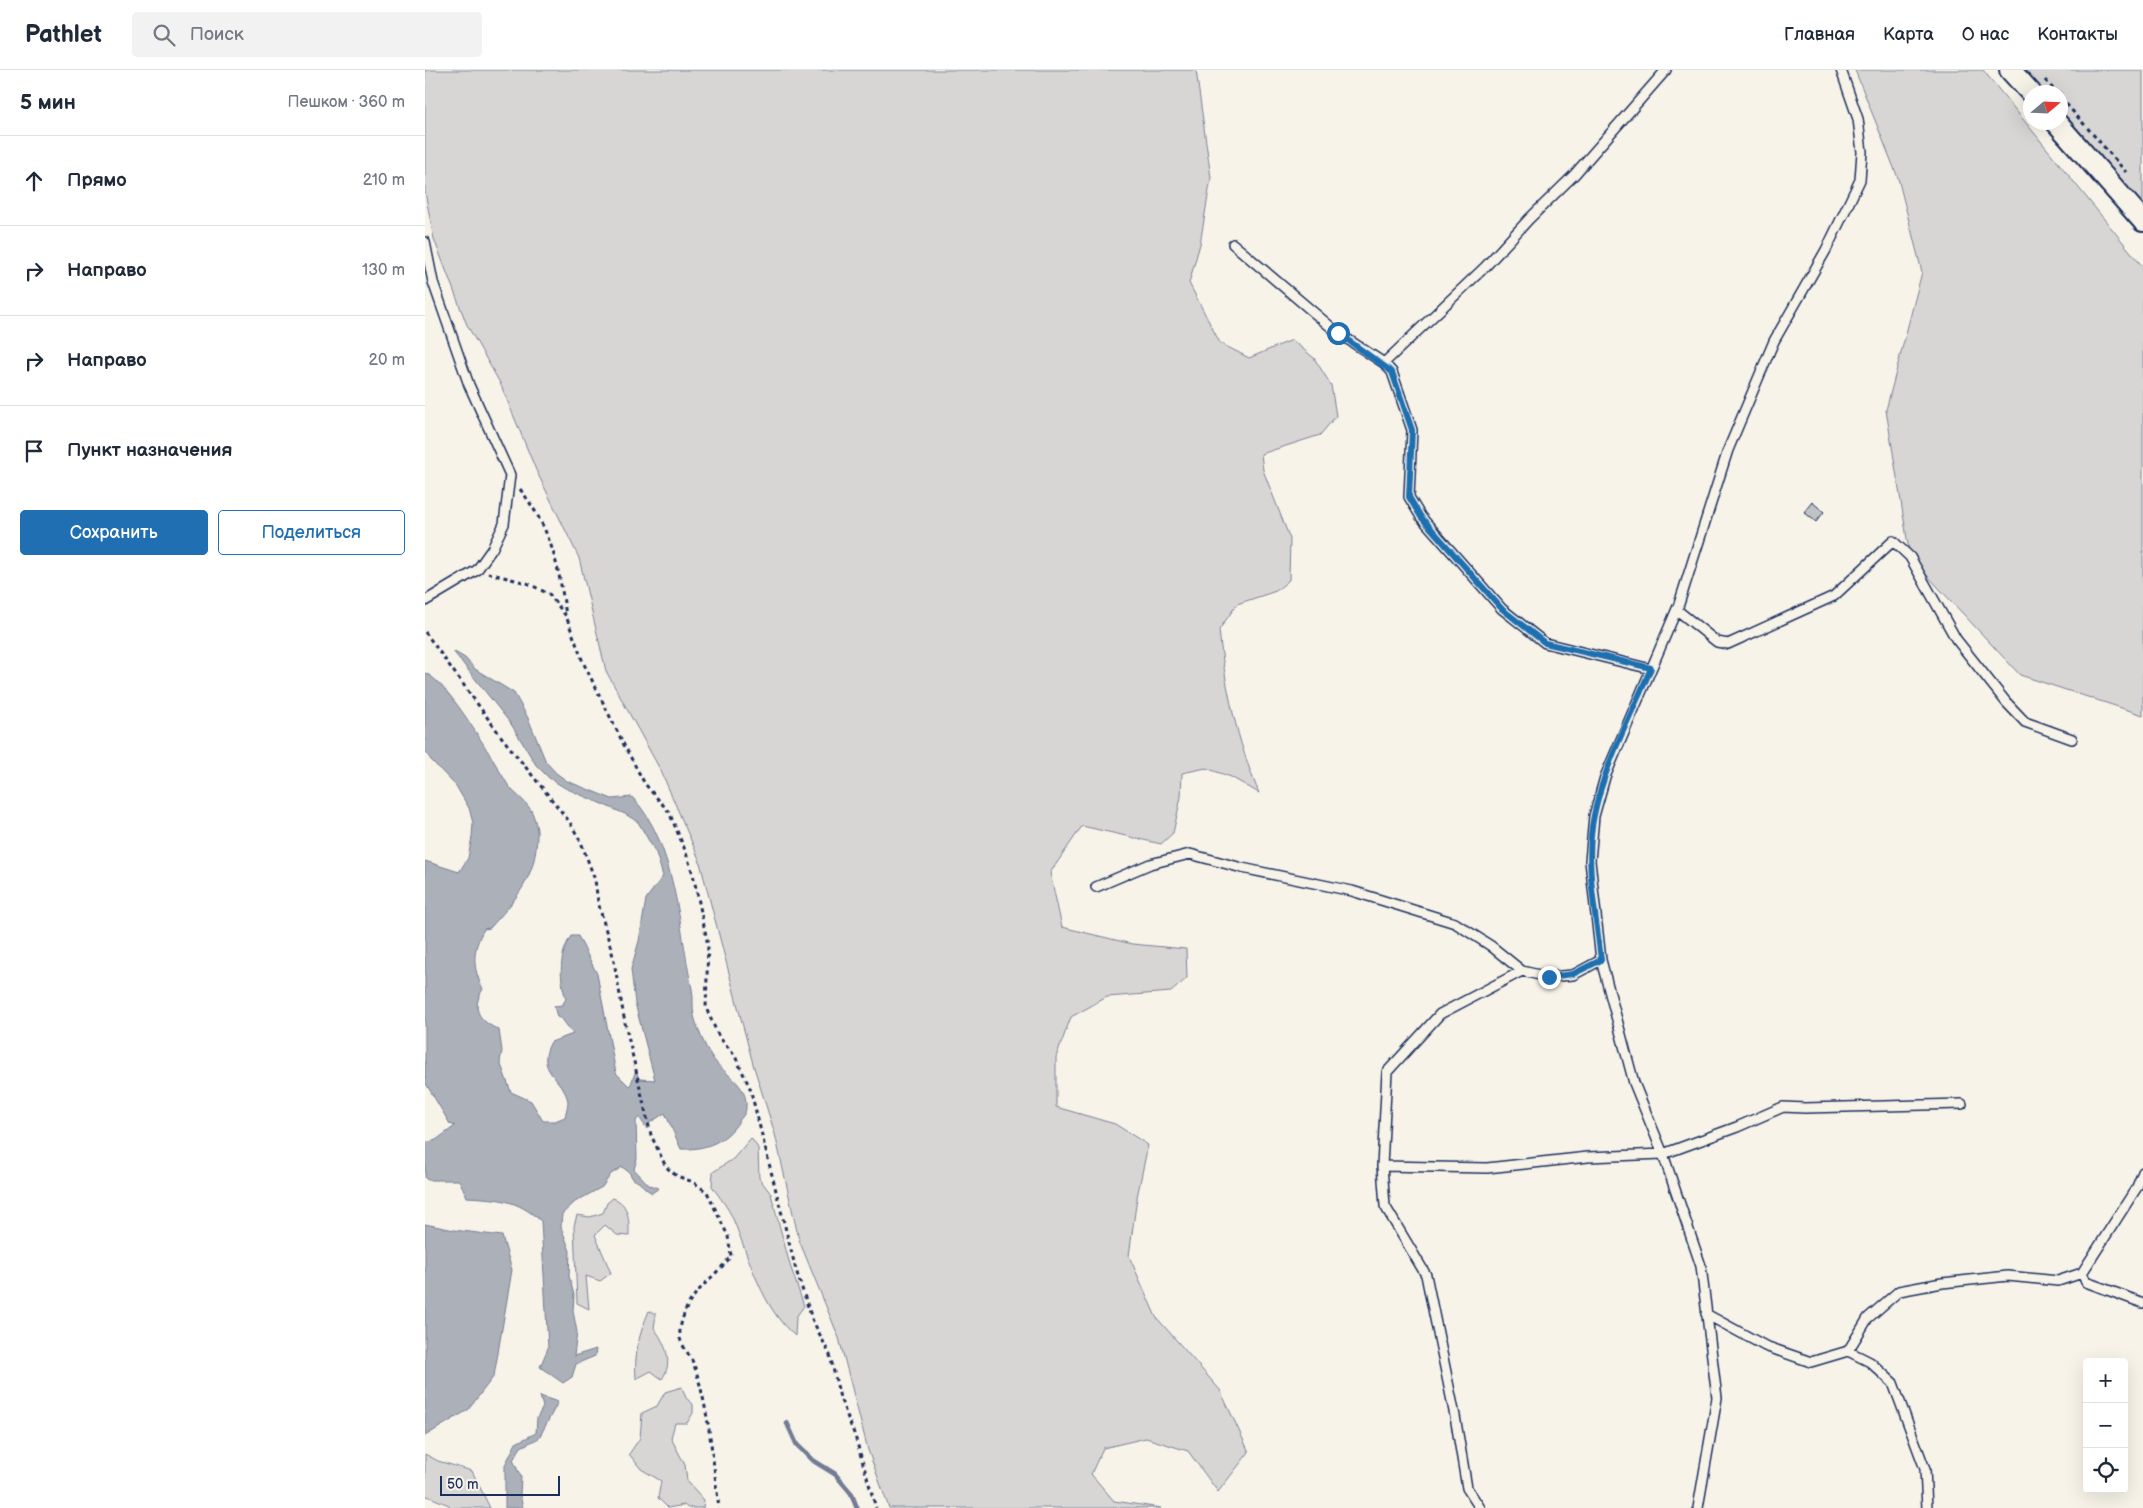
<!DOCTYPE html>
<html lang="ru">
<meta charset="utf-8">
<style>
body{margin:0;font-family:"Balsamiq Sans",sans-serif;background:#f2f2f3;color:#1f2937}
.controls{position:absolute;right:15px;bottom:15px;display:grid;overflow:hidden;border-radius:5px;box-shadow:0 5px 20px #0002}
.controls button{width:45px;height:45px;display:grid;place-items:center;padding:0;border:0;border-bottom:1px solid #e0e1e3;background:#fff;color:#1f2937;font:25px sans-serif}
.compass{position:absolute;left:1598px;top:15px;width:45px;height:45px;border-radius:50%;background:#fff;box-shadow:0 5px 20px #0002;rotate:71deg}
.scale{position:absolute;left:15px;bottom:12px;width:120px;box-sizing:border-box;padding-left:5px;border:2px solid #1b2f5e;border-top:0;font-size:14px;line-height:18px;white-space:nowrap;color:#1b2f5e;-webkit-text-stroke:4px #f7f3e8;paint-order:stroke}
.stop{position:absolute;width:15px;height:15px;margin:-11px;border:4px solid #1f6fb2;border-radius:50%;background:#fff}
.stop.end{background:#1f6fb2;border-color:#fff;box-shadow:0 1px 5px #0008}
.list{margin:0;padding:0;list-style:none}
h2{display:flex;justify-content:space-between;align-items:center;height:65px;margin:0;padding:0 20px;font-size:21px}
h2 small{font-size:16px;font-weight:400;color:#747a83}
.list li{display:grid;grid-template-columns:32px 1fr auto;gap:15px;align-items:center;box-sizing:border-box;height:90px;padding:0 20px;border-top:1px solid #e0e1e3}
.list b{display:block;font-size:19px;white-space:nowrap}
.list em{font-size:16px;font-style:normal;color:#747a83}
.actions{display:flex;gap:10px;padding:15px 20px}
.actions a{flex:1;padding:11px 0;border:1px solid #1f6fb2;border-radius:5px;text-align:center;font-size:18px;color:#1f6fb2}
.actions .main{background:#1f6fb2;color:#fff}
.icon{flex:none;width:28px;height:28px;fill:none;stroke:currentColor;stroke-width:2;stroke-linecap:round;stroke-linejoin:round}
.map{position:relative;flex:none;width:1718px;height:1438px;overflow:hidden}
header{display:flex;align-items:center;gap:30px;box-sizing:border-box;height:70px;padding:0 25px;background:#fff;border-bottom:1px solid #e0e1e3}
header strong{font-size:24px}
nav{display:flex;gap:28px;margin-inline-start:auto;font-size:18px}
.search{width:350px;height:45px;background:#f2f2f3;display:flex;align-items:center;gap:12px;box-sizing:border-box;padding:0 18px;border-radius:5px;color:#747a83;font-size:19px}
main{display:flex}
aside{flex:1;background:#fff}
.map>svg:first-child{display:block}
</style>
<header>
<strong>Pathlet</strong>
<div class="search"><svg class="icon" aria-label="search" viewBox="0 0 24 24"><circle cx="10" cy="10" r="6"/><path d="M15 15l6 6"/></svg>Поиск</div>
<nav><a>Главная</a><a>Карта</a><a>О нас</a><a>Контакты</a></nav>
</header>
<main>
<aside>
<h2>5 мин<small>Пешком · 360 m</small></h2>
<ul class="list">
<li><svg class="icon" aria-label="ahead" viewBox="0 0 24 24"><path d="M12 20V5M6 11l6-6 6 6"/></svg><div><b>Прямо</b></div><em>210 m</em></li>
<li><svg class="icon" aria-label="right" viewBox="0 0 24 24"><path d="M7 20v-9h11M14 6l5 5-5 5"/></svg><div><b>Направо</b></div><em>130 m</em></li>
<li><svg class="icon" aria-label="right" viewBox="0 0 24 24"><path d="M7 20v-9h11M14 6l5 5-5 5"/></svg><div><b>Направо</b></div><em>20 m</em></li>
<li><svg class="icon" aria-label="arrive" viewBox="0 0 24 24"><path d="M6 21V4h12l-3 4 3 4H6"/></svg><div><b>Пункт назначения</b></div></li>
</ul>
<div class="actions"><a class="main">Сохранить</a><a>Поделиться</a></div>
</aside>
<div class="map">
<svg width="1718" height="1438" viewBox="0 0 1718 1438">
<rect width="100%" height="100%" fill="#f7f3e8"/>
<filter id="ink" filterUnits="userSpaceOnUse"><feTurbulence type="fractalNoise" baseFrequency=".02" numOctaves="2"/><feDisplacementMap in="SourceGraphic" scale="10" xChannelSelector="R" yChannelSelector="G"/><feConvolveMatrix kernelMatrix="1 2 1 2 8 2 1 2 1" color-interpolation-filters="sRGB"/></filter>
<g filter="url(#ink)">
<path fill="#d7d6d4" stroke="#798299" d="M0,0H771L786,108L775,174L764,213L795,273L824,288L867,270L889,288L906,315L911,346L895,365L836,384L838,400L865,469L864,510L851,521L812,534L794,560C800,616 812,671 834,723L806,707L781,698L757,703L756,727L748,763L736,774L657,756L625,803L637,857L707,874L761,879L762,908L746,922L682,927L646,947L631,987V1037L690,1054L723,1075L712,1127L704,1186L731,1247L795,1320L824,1382L793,1422L763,1381L721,1368L678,1378L666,1404L689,1431L736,1438H464L443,1380L414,1268L374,1170L350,1064L328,994L274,789L236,701L181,601L154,488L111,400L75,313L42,255L9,169L0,122Z
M1430,0H1558L1718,197V645L1595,605L1485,487L1461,340L1497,202L1473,108Z
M1585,0H1718V151L1636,52V22H1606Z
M326,1068L333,1078L334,1108L346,1124L365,1195L379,1236L371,1247L370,1266C336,1237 325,1189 308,1149C303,1137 294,1127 287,1116L288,1102L308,1089Z
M188,1128C205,1134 204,1152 204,1166L192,1165L180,1155L170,1165L186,1203L175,1211L161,1206L164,1239L152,1233L149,1156L152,1145L165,1147L178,1143L182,1133Z
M224,1241L231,1244L229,1258C240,1273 249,1292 237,1309L226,1301L211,1309C209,1284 214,1264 224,1241Z
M257,1317L261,1328L268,1334V1343L262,1353H250L246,1368L260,1395L262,1411L279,1430L278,1438H263L259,1435L243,1438L233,1428L236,1411L216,1399L204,1384L215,1368L217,1343L232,1336L240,1322Z
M0,1384L13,1391L47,1401L65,1438H25L24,1435L0,1425Z"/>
<path fill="#acb0b9" stroke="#727c95" d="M28,581L40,588L50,599L89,623L103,648L121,692L131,703L142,711L187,729L207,727C251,772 254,860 267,919C269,928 267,937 269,946C273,960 279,975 287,987C299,1006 323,1012 321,1038C321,1043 317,1047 314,1051C301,1072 280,1080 256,1079L240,1043L223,1054L222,1059L214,1047L211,1051L212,1089L209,1099L224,1115L234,1118L227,1123C219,1119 216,1112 208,1109L204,1102L197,1097L186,1104L177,1117L150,1132L137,1144L136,1157L145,1181L144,1206L149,1225L148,1241L152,1262L149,1286L171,1279L170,1286L151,1294L147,1307L138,1313L115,1297L123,1278L116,1151C91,1129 74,1129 42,1127L34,1110H3L0,1108V1073L11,1070L30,1056L25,1054L0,1012V791L34,802L43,788L47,767L48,753L44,738L31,716L6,690L0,681V603C25,613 67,689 83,715C89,724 100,730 106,740C109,746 113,759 112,766C111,808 91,829 65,858L59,859C47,880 47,897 58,919C45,940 55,951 74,960L77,981L75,992L86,1022L106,1031L118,1051H130L140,1047C141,1042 143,1036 143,1031C138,1007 109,1002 126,972L148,964L137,949L132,947L129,936L137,935L141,929C134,907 134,885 146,866H153L172,904L191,1003L204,1016L206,1014L211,1000L214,1009L230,1010L210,933L206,899L214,871L221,829L238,806L231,783L213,752L200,744L140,718L124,708L111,695L86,654Z
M0,1154L29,1160L77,1166L87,1200L69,1306L43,1340L0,1366Z
M115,1326L133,1332L114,1368L96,1377L88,1390L96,1407L95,1425L98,1438H80V1395L91,1373L111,1363L112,1348L118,1337Z"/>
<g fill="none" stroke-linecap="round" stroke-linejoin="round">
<path stroke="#727c95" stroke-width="5" d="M362,1353L372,1375L389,1391L410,1404L426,1423L432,1438"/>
</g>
<path fill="#c0c3c5" stroke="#1b2f5e" d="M1387,432L1399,442L1391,452L1379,442Z"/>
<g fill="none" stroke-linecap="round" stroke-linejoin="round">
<g stroke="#1b2f5e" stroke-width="12">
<path id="service" d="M0,172L8,212L44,315L85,405L79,454L67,479L52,500L0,531
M808,174L913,263L959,293L1060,197L1104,149L1149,105L1241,0
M959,293L967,302L987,360L984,427L996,447L1077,539L1120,573L1226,599
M1252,540L1292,572L1303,574L1409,526L1468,471L1485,487L1531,569L1581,632L1600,652L1647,669
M671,817L725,794L765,784L817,798L927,821L1030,853L1066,876L1097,901L1123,907L1148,905L1176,890
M1097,901L1015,944L962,1002L957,1096L1062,1098L1163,1087L1238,1084L1312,1057L1358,1037L1380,1038L1537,1034
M957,1096L960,1136L1001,1205L1030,1346L1042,1418L1055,1438
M1657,1203L1661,1212L1718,1233
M1281,1244L1340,1276L1386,1292L1423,1281L1443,1248L1474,1221L1517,1213L1583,1206L1633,1211L1657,1203L1712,1117L1718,1102
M1423,1281L1445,1292L1468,1313L1500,1399L1502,1438
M1273,1438L1292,1328L1276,1196L1238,1084L1209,1013L1176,890L1165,791L1169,746L1180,707L1254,534L1303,380L1349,271L1401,180L1435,110L1437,82L1433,49L1416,0"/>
</g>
<g stroke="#1b2f5e" stroke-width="24">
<path id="tertiary" d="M1585,0L1606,23
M1631,52L1718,151"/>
</g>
<path stroke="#1b2f5e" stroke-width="3" stroke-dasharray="4 4" stroke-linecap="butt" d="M1620,10L1631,22
M1636,28L1701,102
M95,419C127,461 133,494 141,545
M63,503L102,513L124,524L141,546L158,592L199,675L220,714L244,742L260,780L268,804L283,875L281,938L294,967L309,984L325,1018L371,1200L387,1249L405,1285L415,1328L430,1366L451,1438
M0,562L78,669L144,751L156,772L170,810L173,832L188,886L200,953L226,1065L241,1097L252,1106L268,1112L282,1122L303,1166L306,1186C293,1204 267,1221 260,1242C257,1249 254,1259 255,1268C257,1277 266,1286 269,1295C284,1338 288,1393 294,1438"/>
<use href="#service" stroke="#f7f3e8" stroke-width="9"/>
<use href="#tertiary" stroke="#f7f3e8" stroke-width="20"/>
</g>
</g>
<g fill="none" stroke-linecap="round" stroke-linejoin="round" filter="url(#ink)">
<path stroke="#1f6fb2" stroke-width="6" d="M913,263L967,302L987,360L984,427L996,447L1077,539L1120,573L1226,598C1206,646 1179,695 1169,745C1159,792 1171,843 1176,890L1148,904L1124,907"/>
</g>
</svg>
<div class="controls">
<button>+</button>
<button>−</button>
<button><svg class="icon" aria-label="locate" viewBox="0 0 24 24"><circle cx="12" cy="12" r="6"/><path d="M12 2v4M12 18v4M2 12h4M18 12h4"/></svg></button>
</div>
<svg class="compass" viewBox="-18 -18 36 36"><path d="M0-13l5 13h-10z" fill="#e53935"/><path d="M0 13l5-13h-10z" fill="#747a83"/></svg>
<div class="scale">50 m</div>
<div class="stop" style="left:913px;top:263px"></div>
<div class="stop end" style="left:1124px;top:907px"></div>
</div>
</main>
